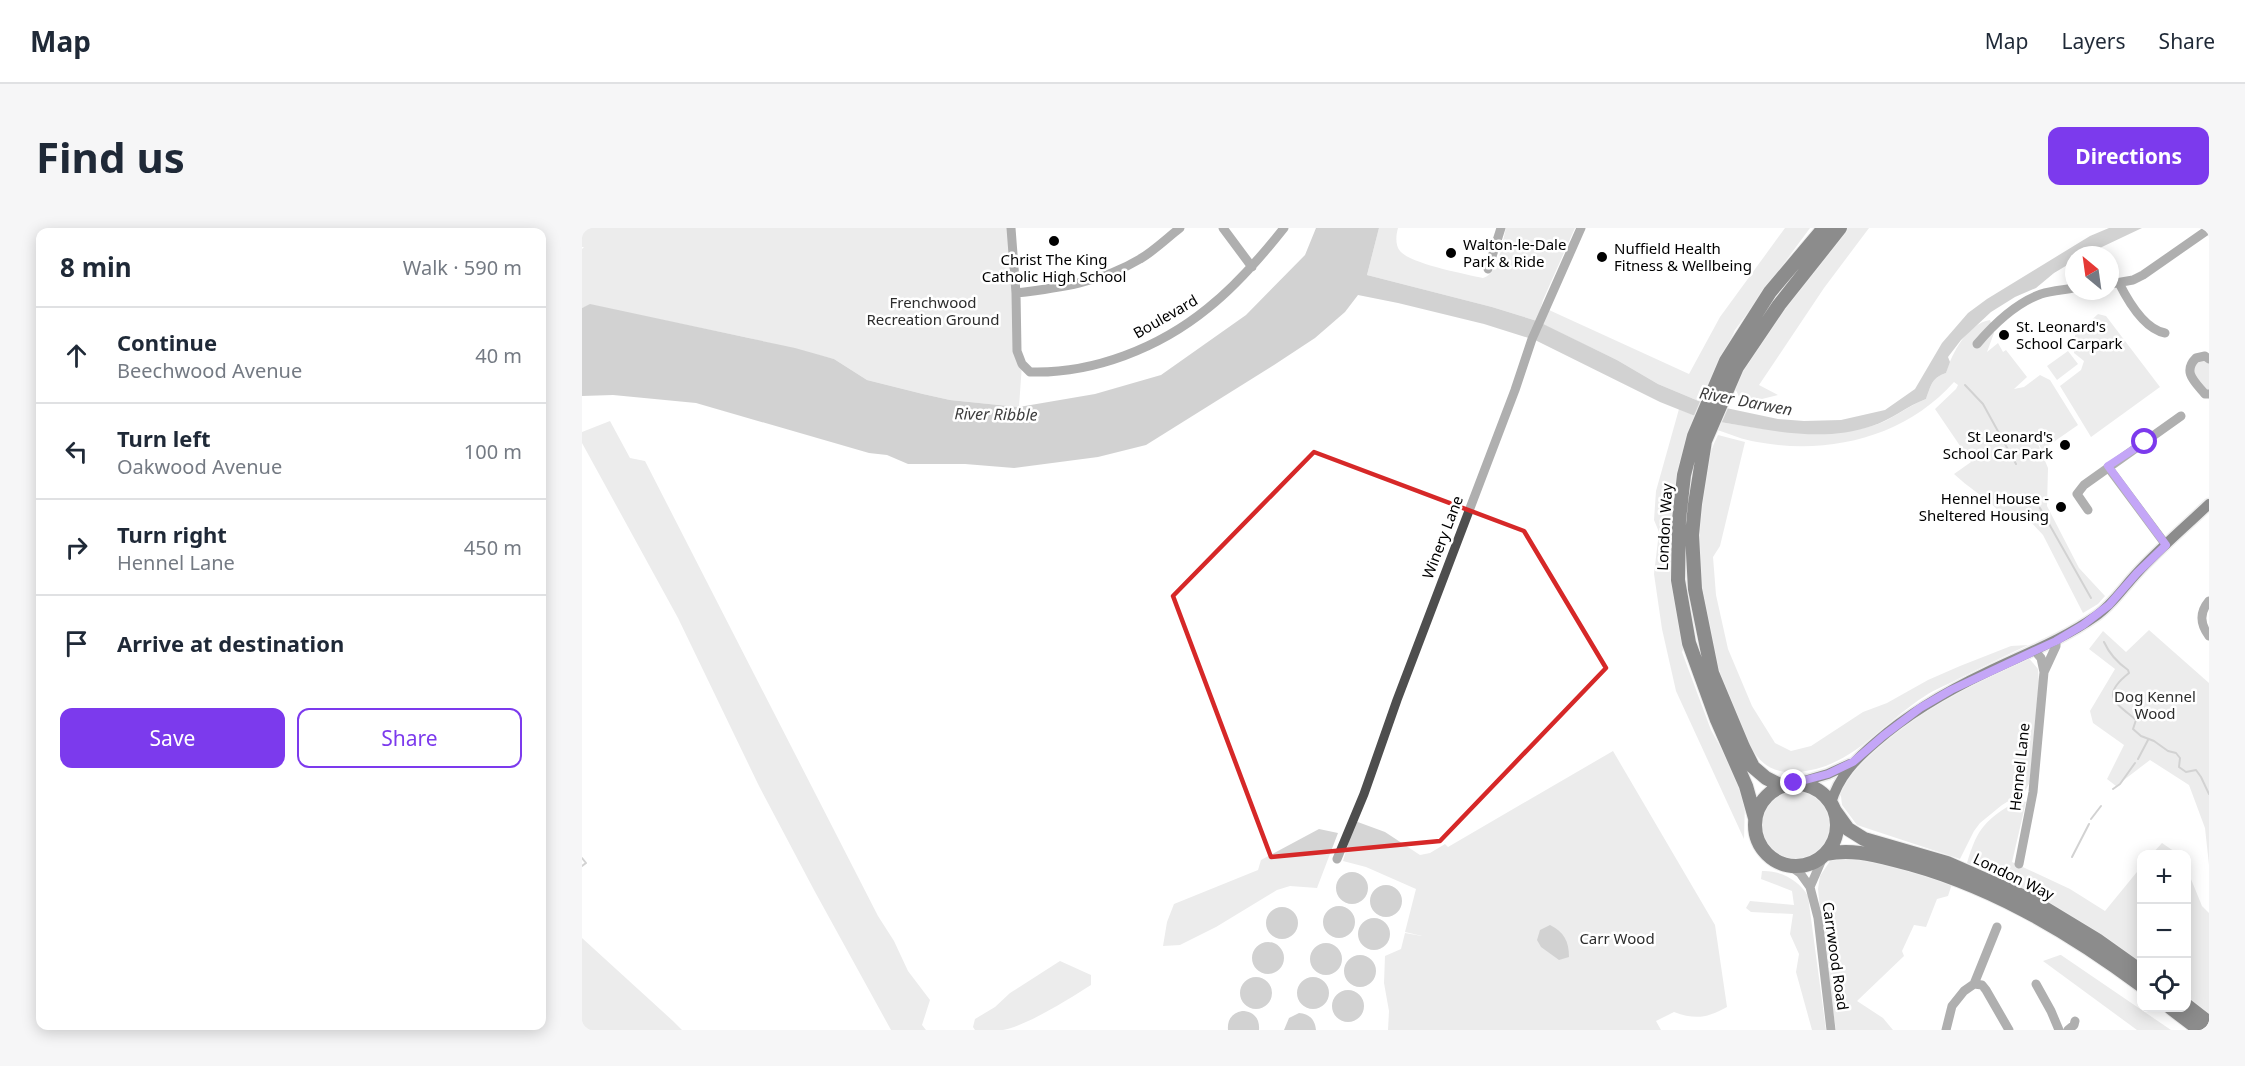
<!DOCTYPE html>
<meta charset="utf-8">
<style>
body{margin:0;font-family:"Noto Sans",sans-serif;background:#f6f6f7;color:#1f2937}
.controls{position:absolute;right:18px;bottom:18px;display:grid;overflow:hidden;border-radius:12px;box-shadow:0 3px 15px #0003}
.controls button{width:54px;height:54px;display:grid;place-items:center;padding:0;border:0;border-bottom:2px solid #e0e1e3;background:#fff;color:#1f2937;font:30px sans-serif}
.compass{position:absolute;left:1483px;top:18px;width:54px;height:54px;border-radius:50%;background:#fff;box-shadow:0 3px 15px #0003;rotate:331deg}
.stop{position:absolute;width:18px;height:18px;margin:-14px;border:4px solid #7c3aed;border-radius:50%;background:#fff}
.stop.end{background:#7c3aed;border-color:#fff;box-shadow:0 2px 6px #0008}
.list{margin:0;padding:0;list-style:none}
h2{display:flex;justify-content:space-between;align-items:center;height:78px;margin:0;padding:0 24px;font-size:26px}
h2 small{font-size:20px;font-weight:400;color:#747a83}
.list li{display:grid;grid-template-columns:39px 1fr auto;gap:18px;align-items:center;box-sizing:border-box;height:96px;padding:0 24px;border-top:2px solid #e0e1e3}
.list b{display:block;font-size:22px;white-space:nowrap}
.list p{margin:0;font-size:20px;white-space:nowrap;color:#747a83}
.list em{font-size:20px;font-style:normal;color:#747a83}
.actions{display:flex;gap:12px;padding:18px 24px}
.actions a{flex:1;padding:14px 0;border:2px solid #7c3aed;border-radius:12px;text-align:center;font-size:21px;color:#7c3aed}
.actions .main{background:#7c3aed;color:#fff}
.icon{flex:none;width:33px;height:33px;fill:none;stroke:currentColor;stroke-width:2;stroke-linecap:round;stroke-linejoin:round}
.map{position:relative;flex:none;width:1627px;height:802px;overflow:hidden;border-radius:12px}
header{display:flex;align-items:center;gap:36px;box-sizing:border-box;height:84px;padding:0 30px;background:#fff;border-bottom:2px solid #e0e1e3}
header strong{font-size:28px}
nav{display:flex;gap:33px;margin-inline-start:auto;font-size:21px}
.intro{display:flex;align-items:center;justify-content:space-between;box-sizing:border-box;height:144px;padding:0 36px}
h1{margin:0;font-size:42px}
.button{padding:15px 27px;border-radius:12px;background:#7c3aed;color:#fff;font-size:21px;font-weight:700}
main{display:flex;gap:36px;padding:0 36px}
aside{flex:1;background:#fff;border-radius:12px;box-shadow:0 3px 15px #0003}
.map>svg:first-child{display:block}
</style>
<header>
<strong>Map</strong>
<nav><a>Map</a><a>Layers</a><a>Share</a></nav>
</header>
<div class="intro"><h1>Find us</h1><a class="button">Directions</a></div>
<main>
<aside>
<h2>8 min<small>Walk · 590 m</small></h2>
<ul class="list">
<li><svg class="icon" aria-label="ahead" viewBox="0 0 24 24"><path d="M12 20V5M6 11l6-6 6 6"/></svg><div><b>Continue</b><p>Beechwood Avenue</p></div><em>40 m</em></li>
<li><svg class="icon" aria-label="left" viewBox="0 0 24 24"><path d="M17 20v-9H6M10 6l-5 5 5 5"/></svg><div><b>Turn left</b><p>Oakwood Avenue</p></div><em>100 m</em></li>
<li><svg class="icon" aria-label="right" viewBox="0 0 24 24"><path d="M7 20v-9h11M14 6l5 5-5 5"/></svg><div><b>Turn right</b><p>Hennel Lane</p></div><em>450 m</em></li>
<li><svg class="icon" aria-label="arrive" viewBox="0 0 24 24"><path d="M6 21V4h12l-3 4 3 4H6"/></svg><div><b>Arrive at destination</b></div></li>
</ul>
<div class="actions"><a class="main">Save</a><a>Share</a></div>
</aside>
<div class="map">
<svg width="1627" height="802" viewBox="0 0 1627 802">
<rect width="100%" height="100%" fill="#fff"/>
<path fill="#d5d5d5" d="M0,0H429L440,136L437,179L368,172L341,166L285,152L252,131L167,110L8,77L0,80V21L2,19H0Z
M797,0H816C814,7 813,17 818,23C829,36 883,46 901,50C917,45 920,15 924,0H993L961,72L955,93L910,79L785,47Z
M1203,0H1228L1153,102L1119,174L1076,156L1035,132L960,96L967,82L1107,146L1138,89Z
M1263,0H1287L1242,60L1177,157L1196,167L1180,171H1158L1153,160L1165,131Z
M1516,86L1524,88L1578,159L1509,209L1478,158L1499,142L1502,133L1492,125L1493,107Z
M1408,92L1412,105L1405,124L1416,115L1421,124L1424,122L1445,149L1432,161L1442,159L1458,147L1468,152L1496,197L1460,222L1454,211L1466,240L1465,278L1497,340L1523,368L1516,376L1501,385L1461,307L1444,289L1421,287C1406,271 1388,261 1372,246L1389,234L1353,181L1374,161L1376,157L1372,154C1322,210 1246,227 1175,214C1161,212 1148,206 1135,202L1138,194C1189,202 1239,212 1290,198C1309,193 1325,178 1344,171C1349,158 1349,150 1364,145C1370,125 1385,96 1408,92Z
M1486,123L1496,136L1475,152L1465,138Z
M1618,131L1627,134V164L1613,151L1610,140Z
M1097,181L1113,188L1092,361L1102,419L1100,424L1129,502L1145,531L1163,574L1162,611L1094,463L1080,401L1072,346L1077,304L1072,292L1074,263Z
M28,193L48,230L63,233L296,688L312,713L326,743L348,772L340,797L344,802H309L232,662L177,558L96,390L0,215V204Z
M1136,207L1163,214L1138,318L1131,329L1134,367L1146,421L1170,478L1193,515L1209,523L1229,518L1281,484L1305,475L1346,452L1378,438L1429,418L1446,417C1422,428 1399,440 1376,451C1365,457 1353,461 1343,468C1299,496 1268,542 1213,544C1176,546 1169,519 1155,490C1150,478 1143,466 1138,453C1117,388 1104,269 1136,207Z
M1567,402L1627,455V637L1623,600L1607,557L1568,532L1534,558L1525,551L1542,517L1511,495L1508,483L1533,441L1507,421L1521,403L1544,424Z
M1446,429L1456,441L1457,454L1448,554L1443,563L1420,577L1398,595L1392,603L1378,631L1275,597L1260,577L1258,560L1271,540L1300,512L1358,473Z
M1031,523L1133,697L1145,779C1125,790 1114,792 1092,784L1074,793L1079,802H806L807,783L802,755L803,728L819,721L823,705L840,708L823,704L834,661L784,639L761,633L773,593L803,604L838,627L848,625L863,616L866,619Z
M1179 597a35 35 0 1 1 70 0a35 35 0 1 1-70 0Z
M1436,572L1444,574L1430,634L1488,661L1523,683L1559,639V735L1502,696L1438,659L1385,635C1396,598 1404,592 1436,572Z
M737,601L756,605L735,660L708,658L695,662L634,699L598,717L581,718L585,694L592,676L676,642L679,632Z
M1580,615L1596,626H1570Z
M1266,629L1308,637L1370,656L1366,668L1355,671L1344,699L1332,697L1320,723L1322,728L1275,773L1301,790L1311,802H1254L1243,731L1236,661L1238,648L1248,633Z
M1604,639L1620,678L1627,685V786L1605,769Z
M1180,643C1198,642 1217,652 1226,668L1244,802H1230L1214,744L1217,726L1208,706L1211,686L1169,684L1164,680L1168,673L1212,677L1210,663L1179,651Z
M0,710L91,793L100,802H0Z
M1478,727H1479L1589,802H1555L1461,733Z
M478,733L509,747V757C487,771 446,797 421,802C413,802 402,802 393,802L391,799L393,791L413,779L428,765Z"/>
<path fill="#9c9c9c" d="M734,0H797L785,47L910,79L955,93L1035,132L1076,156L1119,174L1113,188L1078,174L953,112L902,96L816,75L776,67L763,84L733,110L692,137L564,217L516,229L432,240L383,236H326L305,227L287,225L114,175L31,167L0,168V80L8,76L213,120L252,131L285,152L341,166L368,172L437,179L513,166L579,147L664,87L723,27Z
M1527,0H1560L1503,27H1492V33L1472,45L1454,60L1433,69L1409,84L1379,112L1366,129L1368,134L1364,145C1349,150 1349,158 1344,171C1325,178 1309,192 1290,198C1241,215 1187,202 1138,194L1144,180L1196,191L1222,193L1259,192L1303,182L1333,161L1360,115L1386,85L1405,71L1508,8Z
M754 660a16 16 0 1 1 32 0a16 16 0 1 1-32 0Z
M788 673a16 16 0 1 1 32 0a16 16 0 1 1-32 0Z
M741 694a16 16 0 1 1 32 0a16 16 0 1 1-32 0Z
M684 695a16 16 0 1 1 32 0a16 16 0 1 1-32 0Z
M776 706a16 16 0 1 1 32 0a16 16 0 1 1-32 0Z
M968,697C982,704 987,713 987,729L977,732L959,719L955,712L958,702Z
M670 730a16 16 0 1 1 32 0a16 16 0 1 1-32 0Z
M728 731a16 16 0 1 1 32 0a16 16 0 1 1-32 0Z
M762 743a16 16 0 1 1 32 0a16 16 0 1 1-32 0Z
M658 765a16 16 0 1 1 32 0a16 16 0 1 1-32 0Z
M715 765a16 16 0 1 1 32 0a16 16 0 1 1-32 0Z
M750 778a16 16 0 1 1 32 0a16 16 0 1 1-32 0Z
M660,783C671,783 678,790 677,802H646C645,792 650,785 660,783Z
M717,785C727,786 733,791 734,802H702L707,790Z"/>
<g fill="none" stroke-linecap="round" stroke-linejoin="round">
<path stroke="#9c9c9c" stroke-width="2" d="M1383,157L1401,176L1434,236
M1458,280L1509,370
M1522,414C1527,425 1536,435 1546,442L1547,445C1518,468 1533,474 1554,492L1551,501L1559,508L1572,513L1586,523L1594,525L1598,530L1597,539L1604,544L1614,542L1619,549L1627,566
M1556,531L1566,512
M1531,561L1538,556L1553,535
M1509,591L1519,578
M1490,629L1507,596
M0,630L4,635L0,638"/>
<g stroke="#dbdbdb" stroke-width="13">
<path id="major" d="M1212,556L1246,546L1268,536
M1249,575C1257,548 1273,532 1294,514C1327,485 1365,463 1405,444C1442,426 1480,412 1514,388C1530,377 1541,360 1555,345C1577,321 1603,299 1627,276"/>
</g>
<g stroke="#dbdbdb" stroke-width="16">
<path id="highway" d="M1173 597a41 41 0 1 1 82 0a41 41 0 1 1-82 0Z
M1200,558L1184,550L1171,539L1161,519L1130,445L1113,361L1110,307L1113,276L1123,213L1155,139L1197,77L1258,0
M1253,583L1266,601L1282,611L1365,635L1449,672L1515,712L1560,744
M1173,590L1164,558L1135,492L1107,415L1096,352L1097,292L1102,247L1112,208L1144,133L1188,64L1242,0
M1244,626C1267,621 1289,626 1312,632C1403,654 1485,702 1560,758
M1604,777L1627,795
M1589,780L1618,802"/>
</g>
<path stroke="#4e4e4e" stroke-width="9" d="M429,0L434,65L435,123L440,136L448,144C511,146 577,120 626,80C655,57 679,29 702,0
M641,0L670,39
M906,41L919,0
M1537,55C1546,73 1562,101 1583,105
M1528,56L1551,52L1561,47L1627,1
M434,65C477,60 520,54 558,31C572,23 585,10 598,0
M1395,116C1412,96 1434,75 1459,66C1469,63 1481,62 1492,60
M1627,131L1623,128L1614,130C1600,144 1613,154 1623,166H1627
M1526,239L1584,317
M1506,282L1495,266L1502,257L1599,188
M1627,373C1617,385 1618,396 1627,408
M1462,444L1474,418V413
M755,631L782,566L815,472L933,162L950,111L999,0
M1437,636L1451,564L1462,444L1459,430L1453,423
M1208,638L1218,645L1228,659L1236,690L1249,802
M1228,659L1242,627
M1392,756L1400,757L1404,762L1427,802
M1454,756L1469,783L1477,802
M1364,802L1370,778L1382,763L1392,756L1415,699
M1486,802L1492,797L1493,793"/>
<use href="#major" stroke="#000" stroke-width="10"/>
<use href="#highway" stroke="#000" stroke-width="14"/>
</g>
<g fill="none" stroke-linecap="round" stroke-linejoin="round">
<path stroke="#7c3aed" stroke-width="8" d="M1212,555L1246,546L1271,534L1301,508L1338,480L1369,462L1474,413L1501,397L1527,377L1555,345L1584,317L1526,238L1563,214"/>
</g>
<path d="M0 0H1627V802H0ZM732,224L942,303L1024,440L858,613L689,629L591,368Z" fill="#fff" fill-opacity=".55" fill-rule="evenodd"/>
<path fill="none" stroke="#d62828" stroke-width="4.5" stroke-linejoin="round" d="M732,224L942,303L1024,440L858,613L689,629L591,368Z"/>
<g fill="#000" stroke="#fff" stroke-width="2">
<circle cx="472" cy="13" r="6"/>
<circle cx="869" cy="25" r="6"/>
<circle cx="1020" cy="29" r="6"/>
<circle cx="1422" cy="107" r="6"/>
<circle cx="1483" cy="217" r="6"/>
<circle cx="1479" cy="279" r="6"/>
</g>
<g text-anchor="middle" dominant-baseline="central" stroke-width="5" stroke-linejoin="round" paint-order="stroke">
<g font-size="15" fill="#000" stroke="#fff" text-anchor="start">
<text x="881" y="16">Walton-le-Dale<tspan x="881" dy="17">Park &amp; Ride</tspan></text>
<text x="1032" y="20">Nuffield Health<tspan x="1032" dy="17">Fitness &amp; Wellbeing</tspan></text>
<text x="472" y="31" text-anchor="middle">Christ The King<tspan x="472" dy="17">Catholic High School</tspan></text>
<text x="1434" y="98">St. Leonard's<tspan x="1434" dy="17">School Carpark</tspan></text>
<text x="1471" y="208" text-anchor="end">St Leonard's<tspan x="1471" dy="17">School Car Park</tspan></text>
<text x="1467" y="270" text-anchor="end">Hennel House -<tspan x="1467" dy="17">Sheltered Housing</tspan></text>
</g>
<g font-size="15" fill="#2c2c2c" stroke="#fff">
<text x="351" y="74">Frenchwood<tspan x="351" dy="17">Recreation Ground</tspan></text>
<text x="1573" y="468">Dog Kennel<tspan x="1573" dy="17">Wood</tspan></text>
<text x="1035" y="710">Carr Wood</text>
</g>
<g font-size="15" fill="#000" stroke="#fff">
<text transform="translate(583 88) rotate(-30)">Boulevard</text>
<text transform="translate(1082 299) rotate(-87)">London Way</text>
<text transform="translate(860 309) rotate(-69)">Winery Lane</text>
<text transform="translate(1437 539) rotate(-84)">Hennel Lane</text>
<text transform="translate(1432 648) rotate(26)">London Way</text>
<text transform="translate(1254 728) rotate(82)">Carrwood Road</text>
</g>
<g font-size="16" font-style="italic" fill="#3d3d3d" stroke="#fff">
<text transform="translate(1164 173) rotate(11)">River Darwen</text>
<text transform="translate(414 186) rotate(1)">River Ribble</text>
</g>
</g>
</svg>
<div class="controls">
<button>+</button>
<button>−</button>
<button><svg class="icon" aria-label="locate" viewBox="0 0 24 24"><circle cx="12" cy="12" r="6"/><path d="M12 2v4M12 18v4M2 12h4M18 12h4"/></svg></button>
</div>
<svg class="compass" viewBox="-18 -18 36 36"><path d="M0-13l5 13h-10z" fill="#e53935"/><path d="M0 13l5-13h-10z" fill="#747a83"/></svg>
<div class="stop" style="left:1563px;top:214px"></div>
<div class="stop end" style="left:1212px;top:555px"></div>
</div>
</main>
